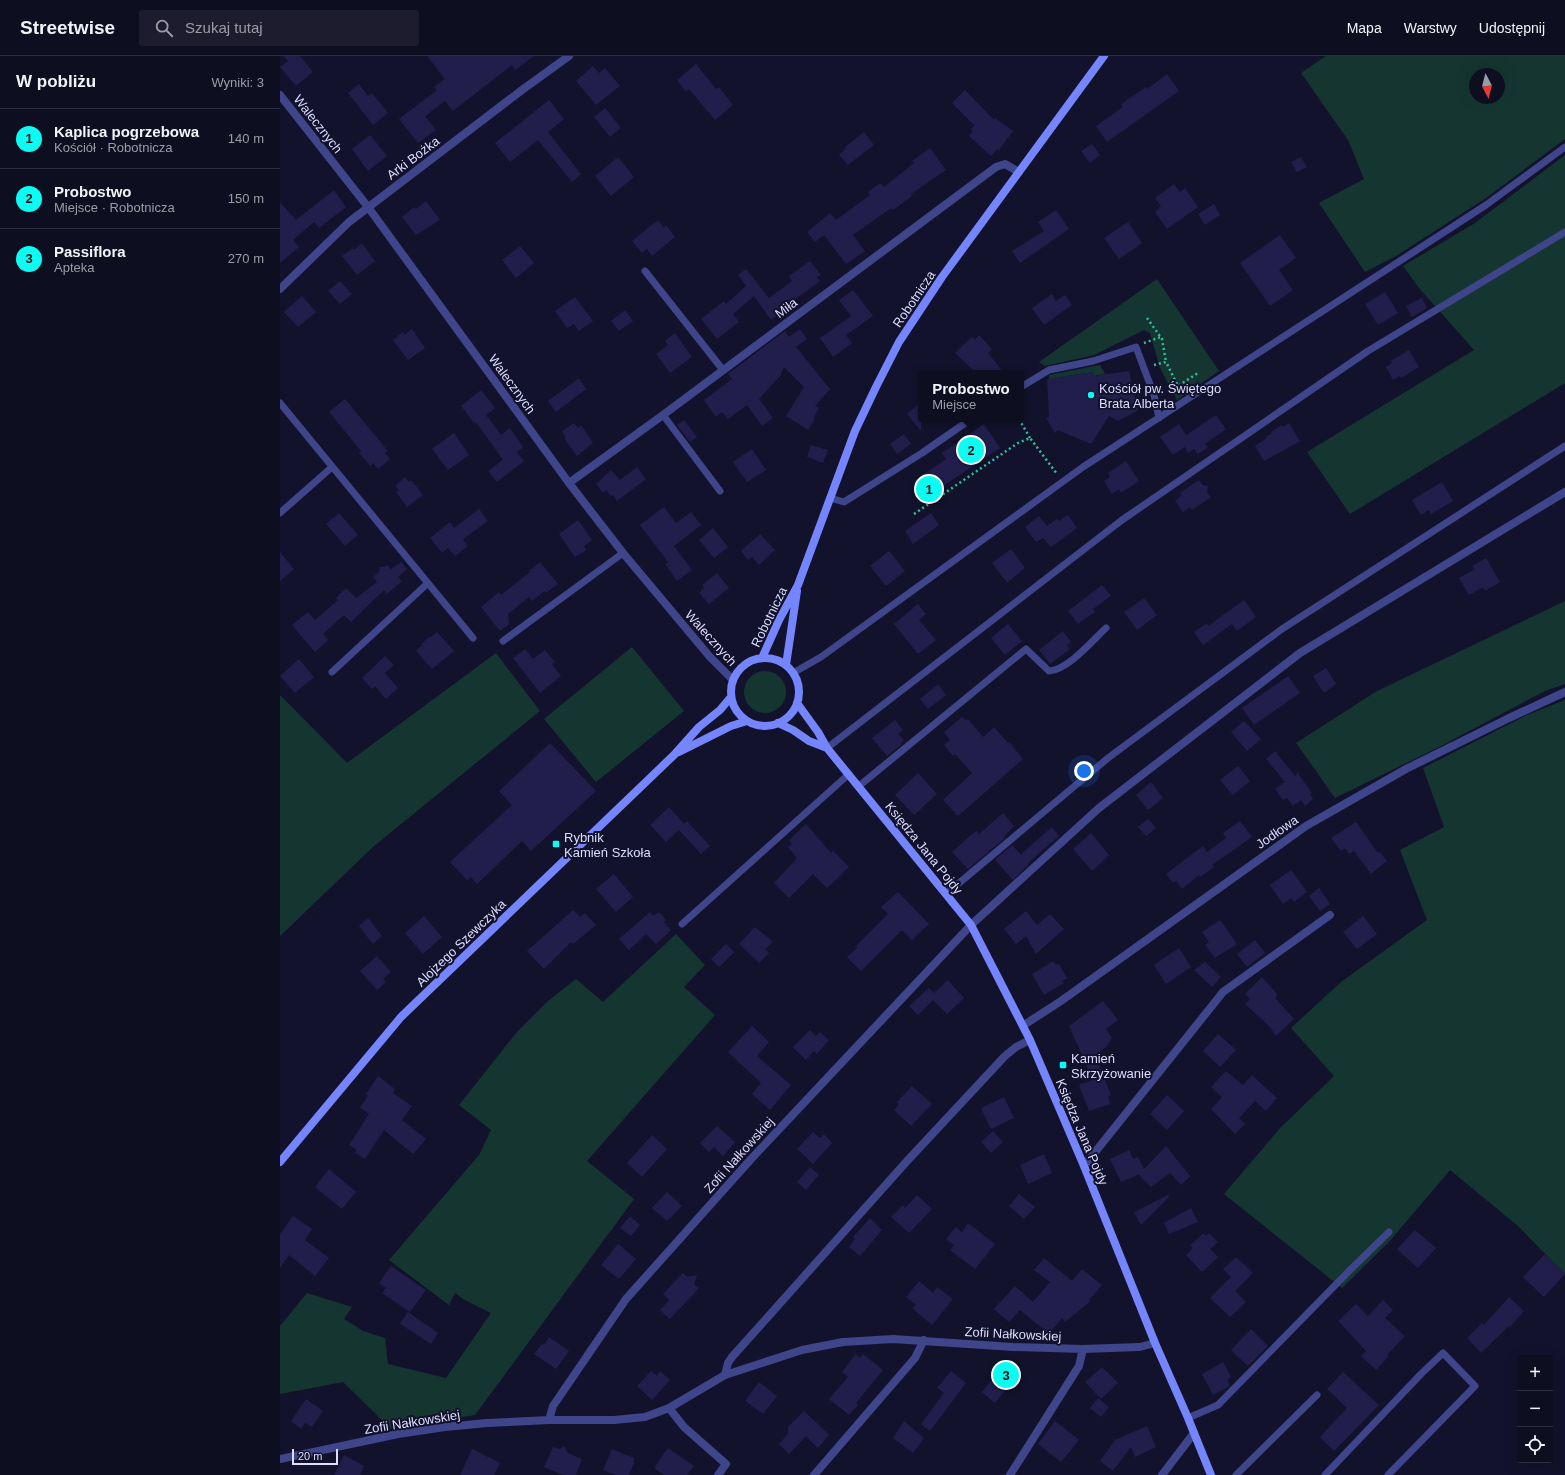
<!DOCTYPE html>
<html lang="pl">
<meta charset="utf-8">
<style>
body{margin:0;font-family:Helvetica,sans-serif;background:#1c1c2e;color:#f1f3f6}
.controls{position:absolute;right:12px;bottom:12px;display:grid;overflow:hidden;border-radius:4px;box-shadow:0 4px 16px #0002}
.controls button{width:36px;height:36px;display:grid;place-items:center;padding:0;border:0;border-bottom:1px solid #2e2e3f;background:#0e0e21;color:#f1f3f6;font:20px sans-serif}
.compass{position:absolute;left:1189px;top:12px;width:36px;height:36px;border-radius:50%;background:#0e0e21;box-shadow:0 4px 16px #0002;rotate:173deg}
.scale{position:absolute;left:12px;bottom:10px;width:46px;box-sizing:border-box;padding-left:4px;border:2px solid #dddeff;border-top:0;font-size:11px;line-height:14px;white-space:nowrap;color:#dddeff;-webkit-text-stroke:3px #13122c;paint-order:stroke}
.you{position:absolute;left:804px;top:715px;width:14px;height:14px;margin:-10px;border:3px solid #fff;border-radius:50%;background:#1a73e8;box-shadow:0 0 0 6px #1a73e833}
.badge{display:grid;place-items:center;width:26px;height:26px;border-radius:50%;background:#0bfcf2;color:#111;font-size:13px;font-weight:700}
.pin{position:absolute;translate:-50% -50%;border:2px solid #fff;box-shadow:0 1px 4px #0006}
.popup{position:absolute;left:638px;top:314px;width:106px;height:52px;box-sizing:border-box;display:grid;place-content:center;border-radius:4px;background:#0e0e21;filter:drop-shadow(0 1px 3px #0005);font-size:13px;white-space:nowrap;color:#9b9ca5}
.popup b{font-size:15px;color:#f1f3f6}
.popup::after{content:'';position:absolute;left:50%;top:100%;margin-left:-8px;border:8px solid transparent;border-top-color:#0e0e21}
.list{margin:0;padding:0;list-style:none}
h2{display:flex;justify-content:space-between;align-items:center;height:52px;margin:0;padding:0 16px;font-size:17px}
h2 small{font-size:13px;font-weight:400;color:#9b9ca5}
.list li{display:grid;grid-template-columns:26px 1fr auto;gap:12px;align-items:center;box-sizing:border-box;height:60px;padding:0 16px;border-top:1px solid #2e2e3f}
.list b{display:block;font-size:15px;white-space:nowrap}
.list p{margin:0;font-size:13px;white-space:nowrap;color:#9b9ca5}
.list em{font-size:13px;font-style:normal;color:#9b9ca5}
.icon{flex:none;width:22px;height:22px;fill:none;stroke:currentColor;stroke-width:2;stroke-linecap:round;stroke-linejoin:round}
.map{position:relative;flex:none;width:1285px;height:1419px;overflow:hidden}
header{display:flex;align-items:center;gap:24px;box-sizing:border-box;height:56px;padding:0 20px;background:#0e0e21;border-bottom:1px solid #2e2e3f}
header strong{font-size:19px}
nav{display:flex;gap:22px;margin-inline-start:auto;font-size:14px}
.search{width:280px;height:36px;background:#1c1c2e;display:flex;align-items:center;gap:10px;box-sizing:border-box;padding:0 14px;border-radius:4px;color:#9b9ca5;font-size:15px}
main{display:flex}
aside{flex:1;background:#0e0e21}
.map>svg:first-child{display:block}
</style>
<header>
<strong>Streetwise</strong>
<div class="search"><svg class="icon" aria-label="search" viewBox="0 0 24 24"><circle cx="10" cy="10" r="6"/><path d="M15 15l6 6"/></svg>Szukaj tutaj</div>
<nav><a>Mapa</a><a>Warstwy</a><a>Udostępnij</a></nav>
</header>
<main>
<aside>
<h2>W pobliżu<small>Wyniki: 3</small></h2>
<ul class="list">
<li><span class="badge">1</span><div><b>Kaplica pogrzebowa</b><p>Kościół · Robotnicza</p></div><em>140 m</em></li>
<li><span class="badge">2</span><div><b>Probostwo</b><p>Miejsce · Robotnicza</p></div><em>150 m</em></li>
<li><span class="badge">3</span><div><b>Passiflora</b><p>Apteka</p></div><em>270 m</em></li>
</ul>
</aside>
<div class="map">
<svg width="1285" height="1419" viewBox="0 0 1285 1419">
<rect width="100%" height="100%" fill="#13122c"/>
<path fill="#153630" fill-rule="evenodd" d="M1046,0H1285V83L1206,142L1116,200L1085,216L1039,147L1084,123L1068,84L1021,17ZM1195,18H1219V42H1195Z
M1285,99V327L1070,458L1027,396L1194,294L1139,232L1123,210L1195,167Z
M877,223L939,315L897,344L880,312L870,277L864,274L814,299L765,310L759,306Z
M820,309L825,318L814,320L813,316L769,323V319Z
M1285,545V628L1265,635L1161,690L1055,742L1016,687L1097,635Z
M352,591L404,655L316,726L264,663Z
M216,597L260,655L94,790L0,880V639L67,707Z
M464 636a21 21 0 1 1 42 0a21 21 0 1 1-42 0Z
M1285,644V1218L1238,1170L1170,1114L1109,1186L1062,1232L944,1138L1001,1071L1054,1020L1011,972L1061,926L1147,864L1120,794L1164,771L1143,712L1247,659Z
M396,878L425,909L404,931L435,959L307,1105L354,1143L195,1359L111,1373L63,1326L0,1338V1270L27,1237L72,1251L64,1263L83,1275L105,1282L108,1308L166,1322L211,1257L183,1243L175,1237L169,1249L109,1204L199,1099L211,1074L179,1049L237,976L268,945L296,923L323,946Z"/>
<path fill="#211e4c" d="M4,0H20L33,16L16,30L0,11L8,5Z
M147,0H254L235,14L232,9L173,55L165,45L145,60L156,74L138,87L119,63L157,34L154,31L165,23Z
M416,8L436,33L439,31L453,49L435,64L409,33L406,36L397,24Z
M313,10L319,17L325,12L340,30L316,49L296,25Z
M887,18L899,35L827,86L816,70L843,51L841,49L848,43L866,31L867,33Z
M79,28L88,40L92,37L108,57L93,69L68,37Z
M685,34L714,64L715,62L733,75L719,94L717,93L711,100L689,80L693,75L691,74L694,69L672,47Z
M269,44L284,63L268,76L301,118L292,126L258,84L230,106L215,87Z
M325,52L341,72L330,81L314,61Z
M584,76L594,89L568,109L559,99L566,92L565,91Z
M90,79L107,100L88,115L72,93Z
M812,88L820,99L810,107L801,95Z
M650,92L666,114L631,138L632,140L613,154L611,152L573,179L585,195L566,208L544,179L535,186L527,176L550,157L556,164L590,139L588,136L600,127L604,131L634,107L632,105Z
M338,101L354,121L331,140L315,120Z
M1021,101L1027,111L1017,116L1011,106Z
M894,128L900,136L905,132L918,151L887,173L875,156L881,150L875,142Z
M54,134L66,151L39,172L34,166L13,184L19,191L0,207V146L16,164Z
M146,145L160,164L136,179L122,161L134,151L136,153Z
M934,148L940,159L925,169L918,158Z
M776,154L789,173L740,207L732,195L764,175L758,166Z
M378,164L384,172L386,169L395,181L372,200L367,193L362,197L352,185Z
M848,166L862,187L839,203L824,182Z
M1000,179L1016,202L999,214L1013,234L990,250L960,207Z
M82,187L95,205L77,219L62,200L73,192L74,194Z
M240,190L254,207L236,222L222,204Z
M530,205L541,219L537,221L540,225L506,250L507,251L491,264L474,240L453,258L459,266L437,283L421,263L444,245L446,248L466,230L458,219L466,213L489,242L512,225L509,220Z
M60,225L72,238L60,248L48,235Z
M573,234L593,260L566,279L572,287L553,301L540,282L571,260L559,244Z
M1105,236L1118,257L1098,269L1085,248Z
M772,238L776,245L785,239L792,249L764,269L752,252Z
M22,240L36,256L18,271L4,256Z
M295,241L313,265L299,275L294,268L287,272L275,255Z
M1142,242L1147,252L1132,261L1126,250Z
M345,254L353,265L339,275L331,265Z
M132,273L145,292L128,304L113,284L123,276L124,279Z
M520,273L527,283L516,291L550,333L535,350L539,352L534,361V364L528,374L506,360L524,331L504,311L500,320L479,343L493,362L482,370L467,349L448,363L442,356L436,361L424,344L452,323L448,318L505,275L509,281Z
M395,277L412,301L390,317L376,298L388,289L385,285Z
M699,279L712,293L708,297L724,317H696L675,297L692,281L695,284Z
M1129,294L1139,311L1121,322L1120,320L1113,324L1106,311L1112,307L1111,305Z
M849,315L858,354L838,365L829,360L811,388L778,374L775,377L766,362L769,361L767,323L813,316L814,320Z
M299,322L306,333L276,356L268,345Z
M201,334L215,352L206,359L221,379L230,372L243,391L237,396L244,405L217,426L208,415L223,404L199,370L195,366L194,367L181,350Z
M65,343L108,395L105,397L110,403L98,413L93,407L90,410L88,407L79,397L81,395L49,356Z
M641,346V375L627,358Z
M936,359L946,373L925,388L928,391L918,398L914,393L908,397L905,391L893,399L880,381L899,368L906,379Z
M404,364L417,381L410,386L397,369Z
M294,367L298,372L301,369L313,387L297,400L284,382L286,381L282,375Z
M1009,367L1020,385L984,405L975,390L987,382L986,381L992,377L991,376L1002,369L1003,371Z
M704,368L720,392L645,442L634,425L666,403L662,397Z
M174,377L189,399L168,414L152,393Z
M624,378L631,388L617,398L610,388Z
M531,389L548,394L543,407L527,401Z
M472,393L486,414L467,426L453,406Z
M846,405L859,425L841,437L839,433L832,438L824,425L830,421L828,417Z
M357,411L366,423L337,445L333,439L331,440L326,434L323,437L316,428L331,414L340,424Z
M125,421L129,426L131,424L143,439L127,451L116,436L119,434L115,430Z
M919,424L923,429L928,430L927,436L931,441L912,454L910,451L903,456L895,445L902,439L900,437Z
M1162,426L1173,445L1151,458L1149,454L1141,459L1132,444Z
M384,451L396,467L411,456L421,469L394,490L412,514L397,525L385,508L388,506L360,469Z
M199,453L208,465L183,483L188,490L175,500L168,492L162,497L150,482L170,466L174,472Z
M59,457L78,479L65,490L46,468Z
M651,457L659,469L633,488L625,475Z
M788,459L797,472L771,491L763,482L756,486L745,471L759,460L767,470L777,463L779,465Z
M298,464L312,484L304,490L306,494L295,501L279,478Z
M433,472L448,491L434,502L419,484Z
M480,478L495,494L479,509L472,501L468,504L461,495Z
M731,493L745,512L727,527L712,507Z
M609,495L625,515L606,530L590,510Z
M0,496L14,513L0,525Z
M1206,502L1220,526L1205,535L1203,531L1189,539L1179,522L1195,513L1192,510Z
M121,506L127,513L118,521L122,525L107,538L104,534L71,566L64,559L43,578L48,584L35,596L12,569L28,556L35,564L58,544L56,542L66,532L76,542L97,526L93,521L99,516L100,511H104L107,509L111,513Z
M260,506L278,528L266,537L265,535L252,545L249,541L228,558L229,568L220,575L201,551L219,536L221,539L250,516L249,515Z
M437,517L449,532L429,548L419,537L424,532L422,529Z
M822,529L831,540L813,553L815,556L798,568L788,555Z
M864,542L877,559L857,574L844,556Z
M964,544L976,561L957,575L952,568L923,589L914,576L927,567L928,570Z
M638,548L646,558L639,564L656,584L638,598L614,568Z
M728,568L742,585L725,599L711,582Z
M783,575L791,586L787,589L790,593L770,608L759,594Z
M157,576L174,595L152,613L136,595L142,589L141,588L150,580L151,581Z
M245,593L253,603L265,594L275,606L272,608L281,620L260,637L233,602Z
M105,600L114,609L105,617L118,632L106,643L95,630L92,633L82,622Z
M19,603L34,621L15,637L0,620Z
M1046,612L1056,628L1044,637L1033,620Z
M1008,620L1020,637L974,669L962,652Z
M658,628L666,639L648,653L640,643Z
M682,661L685,664L688,663L703,681L714,671L728,687L729,686L743,703L678,760L663,744L692,717L675,698L673,700L664,689L670,684L664,676Z
M615,664L623,674L618,678L624,684L621,687L622,688L607,700L592,682Z
M964,665L981,683L967,695L951,676Z
M270,687L316,735L251,795L242,785L197,828L191,821L187,824L170,806L232,749L219,735Z
M995,695L1015,720L1019,716V719L1032,737L1030,738L1033,743L1025,750L1021,744L1013,750L1007,742L1003,744L995,733L1005,726L986,703Z
M958,710L970,725L953,739L940,724Z
M638,717L657,738L634,759L615,739Z
M871,726L883,742L868,754L856,739Z
M389,751L404,768L407,765L430,790L421,798L399,774L386,786L370,769Z
M723,757L734,770L724,780L725,782L688,813L672,796L691,779L697,775L699,778Z
M868,763L876,772L866,780L858,771Z
M960,765L972,781L932,809L934,811L920,821L919,819L902,833L896,825L893,827L886,818L923,790L927,796L946,782L943,777Z
M1076,766L1098,797L1100,796L1107,805L1091,818L1074,795L1069,798L1065,792L1061,795L1051,782Z
M526,768L551,797L553,795L569,811L547,832L533,818L509,842L494,827L517,802L508,791L512,788L509,784Z
M772,771L779,780L748,807L749,808L733,824L715,804L732,789L743,801L741,798Z
M811,777L829,799L812,815L793,793Z
M1011,814L1027,836L1014,846L1011,842L1003,848L990,829Z
M334,818L353,841L336,856L316,833Z
M1039,832L1050,848L1040,855L1029,840Z
M618,836L649,868L632,884L622,874L581,915L567,901L577,892L576,890L608,858L601,851Z
M293,854L300,861L305,857L316,869L293,888L291,886L264,913L247,895Z
M746,855L757,869L770,858L784,873L756,898L746,880L736,888L724,873Z
M370,856L373,860L379,856L386,864L384,866L391,874L376,888L366,878L349,894L347,892L339,883Z
M144,860L162,881L143,898L125,877Z
M1083,860L1097,878L1077,893L1063,876Z
M88,862L102,880L93,888L79,870Z
M940,864L957,888L935,902L925,889L929,886L922,876Z
M475,871L493,886L485,893L489,897L479,907L459,888Z
M975,884L985,897L967,911L957,898Z
M446,888L454,896L439,911L431,903Z
M899,892L911,911L886,928L874,909Z
M97,900L111,916L103,923L106,926L97,934L80,915Z
M773,905L776,909L779,908L787,922L782,925L784,927L764,939L752,918Z
M925,906L941,921L932,931L914,914Z
M982,921L998,939L995,942L1014,963L996,980L989,970L965,948L970,943L965,938Z
M668,924L684,942L667,958L653,944L638,959L629,950L649,932L654,937Z
M823,945L838,964L826,973L832,982L826,991L815,999L831,1039L828,1040L830,1048L809,1055L799,1029L813,1024L789,970Z
M472,970L489,986L477,1000L511,1029L490,1054L472,1038L481,1027L448,996Z
M530,974L536,980L540,976L549,984L537,998L534,995L526,1004L513,991Z
M938,978L956,994L940,1011L923,995Z
M946,1015L963,1029L972,1019L997,1042L986,1055L975,1045L959,1062L965,1068L955,1078L931,1053L942,1041L931,1031Z
M98,1020L115,1033L113,1037L132,1050L122,1064L146,1083L133,1098L104,1074L85,1103L75,1097L77,1094L69,1089L89,1058L80,1052L88,1040L86,1038Z
M632,1030L652,1048L631,1070L614,1054L619,1048L617,1046Z
M887,1039L904,1055L887,1074L870,1058Z
M724,1041L734,1062L711,1073L701,1052Z
M437,1070L455,1086L443,1100L434,1091L429,1096L420,1087Z
M713,1075L723,1086L711,1097L701,1086Z
M533,1076L540,1082L544,1078L552,1087L533,1108L517,1093Z
M372,1079L387,1093L362,1121L347,1107Z
M886,1090L910,1120L901,1129L890,1117L871,1131L859,1119L860,1118L841,1126L830,1103L849,1094L853,1103L858,1101L864,1113Z
M764,1098L772,1117L748,1128L740,1109Z
M530,1111L539,1119L526,1134L517,1126Z
M49,1113L76,1136L62,1153L35,1131Z
M387,1136L402,1150L387,1165L372,1152Z
M739,1138L755,1151L744,1163L729,1150Z
M637,1139L652,1153L629,1177L611,1161L623,1149L625,1152Z
M888,1139L889,1141L861,1169L854,1156Z
M911,1152L918,1166L889,1178L884,1167Z
M13,1160L32,1173L25,1184L49,1202L35,1220L9,1199L0,1212V1178Z
M350,1160L360,1169L351,1180L340,1172Z
M590,1162L602,1174L580,1200L569,1191L575,1183L573,1181Z
M688,1167L715,1188L695,1213L670,1194L674,1189L666,1183L676,1171L682,1176Z
M1135,1174L1156,1192L1138,1212L1117,1193Z
M924,1177L926,1180L929,1177L938,1186L930,1193L938,1201L922,1216L906,1199L913,1192L910,1189Z
M338,1188L356,1203L339,1223L321,1209Z
M1265,1198L1285,1218L1264,1241L1243,1221Z
M956,1201L973,1217L955,1235L966,1246L950,1261L930,1242L951,1221L943,1213Z
M764,1202L792,1225L802,1213L822,1229L809,1244L811,1245L785,1266L782,1262L769,1278L740,1254L729,1266L714,1253L735,1230L753,1246L770,1226L754,1214Z
M111,1210L146,1234L130,1256L102,1237L106,1232L99,1227Z
M403,1217L407,1221L417,1219L414,1228L419,1232L390,1263L380,1254L389,1244L383,1238Z
M639,1225L653,1237L657,1231L673,1243L652,1269L632,1252L636,1249L626,1241Z
M1229,1241L1244,1255L1230,1271L1229,1270L1201,1297L1187,1282L1202,1267L1204,1269Z
M1103,1244L1113,1254L1105,1262L1125,1280L1107,1299L1109,1300L1096,1314L1081,1300L1086,1295L1058,1265L1076,1248L1088,1260Z
M128,1256L158,1277L151,1288L120,1268Z
M971,1273L988,1290L968,1310L951,1294Z
M269,1281L289,1295L276,1313L254,1298L262,1288L264,1289Z
M576,1298L580,1302L583,1298L603,1314L576,1347L578,1349L569,1359L549,1343L568,1321L562,1316Z
M943,1306L951,1321L947,1324L950,1330L933,1339L922,1318Z
M722,1311L735,1322L715,1347L702,1336Z
M822,1311L838,1327L821,1343L805,1326Z
M371,1315L377,1320L380,1315L390,1324L372,1344L357,1330Z
M671,1315L686,1327L650,1375L641,1368L664,1337L657,1332Z
M1063,1316L1099,1349L1054,1395L1040,1381L1067,1352L1047,1333Z
M479,1326L497,1340L483,1358L465,1345Z
M818,1342L829,1351L821,1361L810,1352Z
M26,1343L43,1355L32,1371L25,1367L21,1373L11,1365Z
M524,1355L549,1379L538,1392L526,1380L509,1398L499,1388L508,1378V1371Z
M624,1365L644,1382L633,1397L613,1382Z
M775,1365L799,1384L781,1406L758,1388Z
M867,1370L876,1391L855,1401L851,1391L833,1415L820,1405L835,1384Z
M284,1390L288,1397L302,1403L296,1419H283L264,1411L273,1391L280,1393Z
M388,1392L414,1410L407,1419H384L374,1412Z
M192,1393L220,1407L214,1419H180Z
M332,1393L354,1402V1407L349,1419H336L323,1414Z
M64,1399L84,1410L80,1419H54Z"/>
<g fill="none" stroke-linecap="round" stroke-linejoin="round">
<path stroke="#32bda1" stroke-width="2.5" stroke-dasharray="2 3" stroke-linecap="butt" d="M867,262L882,283L886,306
M864,287L881,281
M874,309L886,306L898,330L918,317
M739,363L750,382
M634,458L738,387L750,382L777,418"/>
<path stroke="#3e458a" stroke-width="7" d="M365,215L443,314
M741,331L769,314L813,305L856,291L874,339L879,362
M0,347L193,582
M383,359L440,435
M550,442L564,446L642,397L691,363
M0,457L52,411
M223,585L343,497
M52,616L148,527
M513,617L541,601L803,411L1206,149L1285,91
M547,692L842,464L1088,295L1285,176
M579,730L746,593L769,615C788,614 812,585 826,572
M666,838L828,702L1002,573L1285,390
M402,868L569,718
M908,1362L938,1349L1070,1214L1109,1176
M956,1419L1037,1339
M1045,1419L1141,1318L1163,1297L1195,1330L1108,1419"/>
<path stroke="#3e458a" stroke-width="8" d="M0,39L88,151L289,427L343,497L430,601L453,624
M0,233L69,166L242,34L289,0
M289,427L383,359L716,111L725,108L739,116
M744,969L781,945L1026,770L1126,713L1229,662L1285,636
M804,1110L943,936L1050,859
M445,1319L448,1307L452,1301L628,1104L725,1000L736,991L750,984
M389,1352L404,1371L446,1408L438,1419
M269,1364L273,1350L346,1243L472,1102L691,869L819,752L1020,597L1285,436
M0,1403L118,1378L165,1371L207,1367L269,1364H334L365,1361L389,1352L445,1319L522,1294L563,1286L613,1283L733,1291L803,1293L860,1291L875,1287
M534,1419L635,1302L644,1284
M730,1419L799,1310L803,1293
M882,1419L914,1377"/>
<path stroke="#7585fd" stroke-width="8" d="M482,602L499,564L518,529L575,375L596,331L619,286L662,221L824,0
M451 636a34 34 0 1 1 68 0a34 34 0 1 1-68 0Z
M506,609L517,535
M517,647L538,676L547,692L691,869L750,984L804,1110L875,1287L908,1362L931,1419
M498,667L513,674L529,685L547,692
M399,696L451,670L467,665
M0,1106L121,961L394,699L419,671L440,654L451,641"/>
</g>
<g fill="#0bfcf2" stroke="#13122c" stroke-width="1.5">
<circle cx="811" cy="339" r="4"/>
<rect x="272" y="784" width="8" height="8" rx="2"/>
<rect x="779" y="1005" width="8" height="8" rx="2"/>
</g>
<g text-anchor="middle" dominant-baseline="central" stroke-width="4" stroke-linejoin="round" paint-order="stroke">
<g font-size="13" fill="#dddeff" stroke="#13122c">
<text transform="translate(38 68) rotate(52)">Walecznych</text>
<text transform="translate(133 102) rotate(-37)">Arki Bożka</text>
<text transform="translate(634 243) rotate(-56)">Robotnicza</text>
<text transform="translate(506 252) rotate(-37)">Miła</text>
<text transform="translate(232 328) rotate(54)">Walecznych</text>
<text transform="translate(489 561) rotate(-64)">Robotnicza</text>
<text transform="translate(431 582) rotate(48)">Walecznych</text>
<text transform="translate(997 776) rotate(-35)">Jodłowa</text>
<text transform="translate(644 792) rotate(51)">Księdza Jana Pojdy</text>
<text transform="translate(181 887) rotate(-44)">Alojzego Szewczyka</text>
<text transform="translate(802 1076) rotate(67)">Księdza Jana Pojdy</text>
<text transform="translate(459 1099) rotate(-48)">Zofii Nałkowskiej</text>
<text transform="translate(733 1278) rotate(3)">Zofii Nałkowskiej</text>
<text transform="translate(132 1366) rotate(-9)">Zofii Nałkowskiej</text>
</g>
<g font-size="13" fill="#dddeff" stroke="#13122c" text-anchor="start">
<text x="819" y="332">Kościół pw. Świętego<tspan x="819" dy="15">Brata Alberta</tspan></text>
<text x="284" y="781">Rybnik<tspan x="284" dy="15">Kamień Szkoła</tspan></text>
<text x="791" y="1002">Kamień<tspan x="791" dy="15">Skrzyżowanie</tspan></text>
</g>
</g>
</svg>
<div class="controls">
<button>+</button>
<button>−</button>
<button><svg class="icon" aria-label="locate" viewBox="0 0 24 24"><circle cx="12" cy="12" r="6"/><path d="M12 2v4M12 18v4M2 12h4M18 12h4"/></svg></button>
</div>
<svg class="compass" viewBox="-18 -18 36 36"><path d="M0-13l5 13h-10z" fill="#e53935"/><path d="M0 13l5-13h-10z" fill="#9b9ca5"/></svg>
<div class="scale">20 m</div>
<div class="you"></div>
<div class="pin badge" style="left:649px;top:433px">1</div>
<div class="pin badge" style="left:691px;top:394px">2</div>
<div class="popup"><b>Probostwo</b>Miejsce</div>
<div class="pin badge" style="left:726px;top:1319px">3</div>
</div>
</main>
